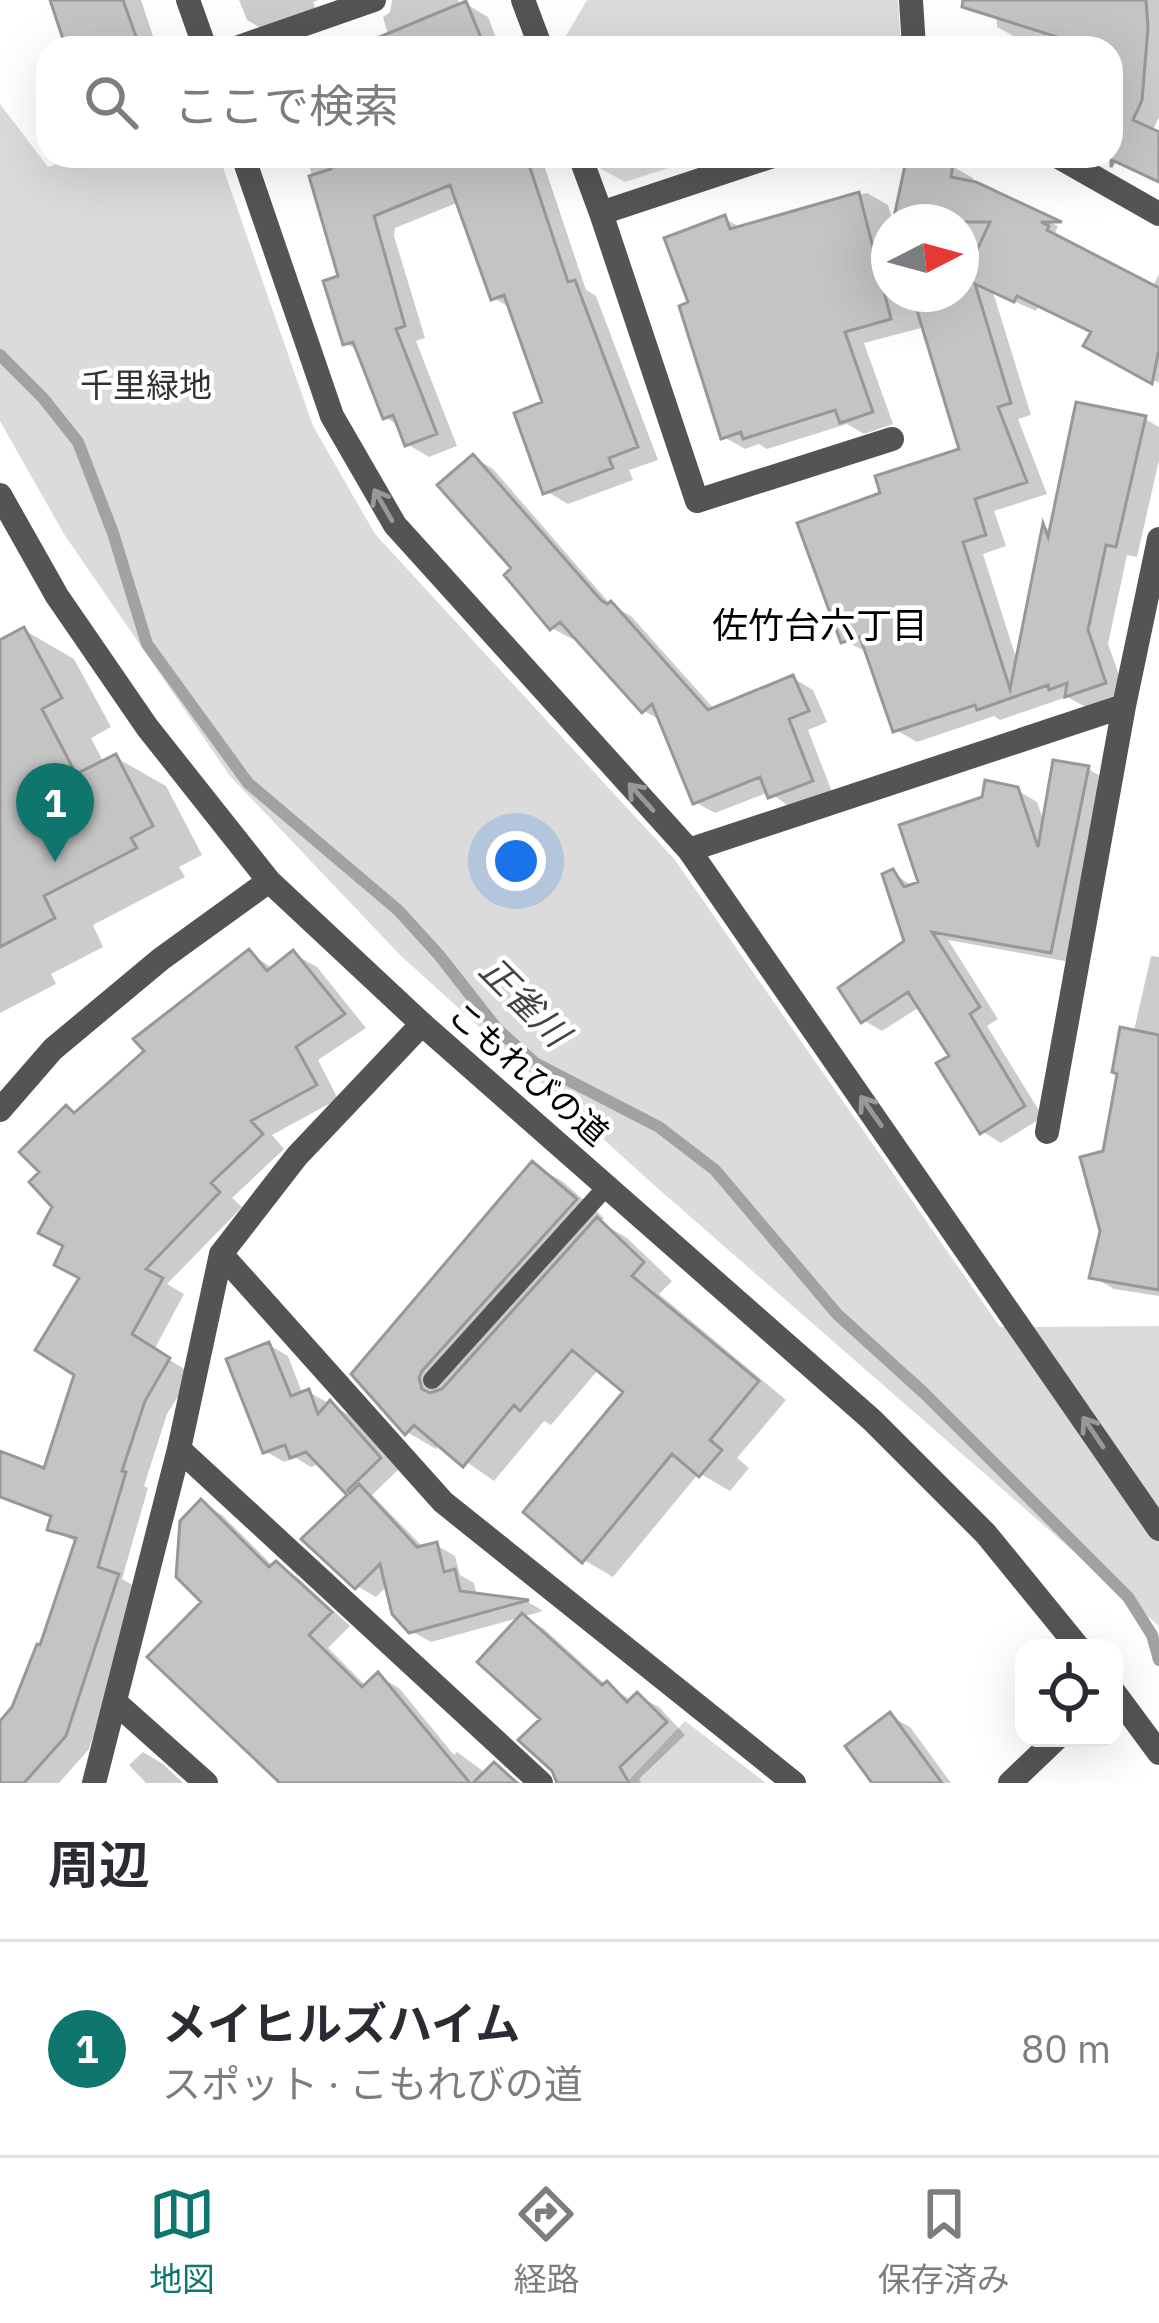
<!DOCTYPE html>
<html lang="ja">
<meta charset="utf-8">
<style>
body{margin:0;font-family:"IBM Plex Sans","Noto Sans JP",sans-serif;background:#f7f7f7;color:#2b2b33}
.controls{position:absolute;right:36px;bottom:36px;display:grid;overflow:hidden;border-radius:24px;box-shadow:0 12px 48px #0002}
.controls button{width:108px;height:108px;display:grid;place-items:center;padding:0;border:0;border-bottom:3px solid #e1e1e2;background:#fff;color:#2b2b33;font:60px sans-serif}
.compass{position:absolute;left:871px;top:204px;width:108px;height:108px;border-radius:50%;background:#fff;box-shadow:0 12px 48px #0002;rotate:84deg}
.you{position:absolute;left:516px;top:861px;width:42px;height:42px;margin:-30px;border:9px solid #fff;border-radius:50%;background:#1a73e8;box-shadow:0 0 0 18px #1a73e833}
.badge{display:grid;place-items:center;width:78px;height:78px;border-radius:50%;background:#0f766e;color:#fff;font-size:39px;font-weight:700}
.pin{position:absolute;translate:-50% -99px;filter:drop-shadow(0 3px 6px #0008)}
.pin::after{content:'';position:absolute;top:63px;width:42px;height:36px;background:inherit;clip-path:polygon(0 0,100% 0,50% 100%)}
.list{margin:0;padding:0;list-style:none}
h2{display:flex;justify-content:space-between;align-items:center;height:156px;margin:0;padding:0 48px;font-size:51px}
h2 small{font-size:39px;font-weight:400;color:#7c7c81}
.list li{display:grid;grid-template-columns:78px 1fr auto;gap:36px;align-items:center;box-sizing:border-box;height:216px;padding:0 48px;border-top:3px solid #e1e1e2}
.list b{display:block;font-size:45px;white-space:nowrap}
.list p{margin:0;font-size:39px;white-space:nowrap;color:#7c7c81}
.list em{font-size:39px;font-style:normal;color:#7c7c81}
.icon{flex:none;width:66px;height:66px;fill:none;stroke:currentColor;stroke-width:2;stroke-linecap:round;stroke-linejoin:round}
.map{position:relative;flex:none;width:1159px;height:1783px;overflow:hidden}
.search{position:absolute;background:#fff;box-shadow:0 12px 48px #0002;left:36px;right:36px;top:36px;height:132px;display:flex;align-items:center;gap:30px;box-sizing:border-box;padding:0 42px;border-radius:36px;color:#7c7c81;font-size:45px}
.sheet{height:372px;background:#fff}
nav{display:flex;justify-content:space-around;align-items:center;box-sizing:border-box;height:168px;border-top:3px solid #e1e1e2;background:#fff;font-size:33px;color:#7c7c81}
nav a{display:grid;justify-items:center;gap:6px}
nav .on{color:#0f766e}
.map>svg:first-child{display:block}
</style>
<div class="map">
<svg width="1159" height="1783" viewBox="0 0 1159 1783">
<rect width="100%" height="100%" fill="#fff"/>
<path fill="#dbdbdb" d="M587,0H898L901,48H559Z
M0,104L48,167L81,156H219L313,426L375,534L675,860L1000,1327L1159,1326V1626L654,1185L400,955L230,776L64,534L0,421Z
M597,156H705L625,182L601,169Z
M685,1721L766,1783H626Z"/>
<path fill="#0003" d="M67,0H141L157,48H70Z
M239,0H319L313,2L318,14L269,33L247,20Z
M392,0H458L460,7L466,4L488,17L500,48H392L383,17L390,12Z
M987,0H1045L1047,37L1017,38L997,27L996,5Z
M1097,0H1159V117L1152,132L1159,136V181L1106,156H1111V48H1097Z
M306,156H541L586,290L596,296L658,460L629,470L633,480L568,504L546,491V404L512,309L494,298L459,202L395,228L394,236L425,338L416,341L457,446L429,457L407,444L400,426L385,417L360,352L345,343L338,259Z
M952,166L973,178L972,184L1058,226L1055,233L1069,240L1067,244L1152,288L1159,274V383L1108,356L1094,333L1039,305L1036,311L993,292L1031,415L1018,419L1047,494L994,511L1006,546L983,554L1018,664L1045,527L1053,532L1145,419L1159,427V460L1137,557L1127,555L1108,644L1126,695L1088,708L1067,697L1000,720L994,716L917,742L896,730L868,652L844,641L884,494L962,451L925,327L864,343L893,424L864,434L847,424L767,449L759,444L745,449L724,437L692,304L725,219L742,228L867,193L888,205L893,222H889V294H961V222H896Z
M473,457L493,469L611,605L631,616L715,710L793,678L813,690L827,722L808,730L832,792L790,807L769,792L715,813L695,802L662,721L644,711L576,636L572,639L552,628L516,569Z
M24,630L74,659L111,727L91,738L104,763L115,757L166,786L202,855L179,867L185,877L93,925L103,947L51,974L56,984L0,1013V643Z
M1088,769L1107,780L1070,962L948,940L998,1019L987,1026L1043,1117L1001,1143L982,1131L953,1057L921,1006L882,1031L863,1020L908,942L893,873L914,887L1017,790L1037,802L1045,825Z
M249,953L274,969L294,954L317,967L366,1028L318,1060L338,1099L272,1135L284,1149L232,1198L242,1207L167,1284L184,1294L154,1350L192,1374L167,1414L144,1486L148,1488L122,1579L141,1590L89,1749L59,1783H0V1721L7,1728L77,1543L51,1528L54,1519L0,1497V1455L46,1472L78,1373L83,1278L67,1246L56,1206L77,1115Z
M1151,956L1159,957V1296L1114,1289L1093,1277L1103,1231L1106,1153Z
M533,1165L562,1181L604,1218L600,1222L627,1238L672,1281L659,1294L786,1400L737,1458L749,1468L730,1491L699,1473L613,1577L584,1560L627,1392L599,1369L551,1425L544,1421L494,1481L441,1444L436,1449L407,1432L355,1374Z
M269,1345L288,1356L303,1395L309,1392L349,1415L398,1470L372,1495L424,1548L436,1545L455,1556L460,1575L474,1583L477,1596L528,1602L543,1611L522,1617L543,1628L606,1685L633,1701L638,1696L659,1707L685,1735L639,1779L641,1783H559L522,1617L431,1642L411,1631L388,1585L376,1597L357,1586L352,1496L321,1463L311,1467L296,1458L284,1462L265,1451Z
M202,1503L222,1515L274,1567L297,1577L350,1626L328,1648L367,1687L378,1676L399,1688L454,1755L457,1752L487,1774L495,1766L521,1783H276L280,1779L205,1602Z
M890,1716L910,1727L951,1783H882Z
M143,1752L163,1764L183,1783H146L129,1765Z"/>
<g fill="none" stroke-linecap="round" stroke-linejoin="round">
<path stroke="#a2a2a2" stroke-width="12" d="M0,355L43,398L78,442L113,533L147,644L248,783L398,910L439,955L497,1029L535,1063L659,1127L715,1170L837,1314L924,1393L1128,1597L1152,1635L1159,1660"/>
</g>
<path fill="#c4c4c4" stroke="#989898" stroke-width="3" d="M50,0H123L140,48H66Z
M963,0H1146L1148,28L1142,100L1133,120L1159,132V182L1114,161L1111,167V48H1092L962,7Z
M466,1L481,38L455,48H353Z
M327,156H526L568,282L575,280L638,447L609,458L613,468L543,494L514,413L542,402L504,295L491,300L450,185L374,216L405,326L396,329L437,434L405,446L393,415L383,419L353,342L343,345L323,281L338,276L309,176L331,169Z
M907,156L953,163L951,177L976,182L1062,222H1041L1049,226L1047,230L1159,288V349L1152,384L1083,346L1091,332L1017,296L1014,302L975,284L1011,403L998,407L1027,482L975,499L986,535L963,542L1010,689L1043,523L1048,537L1076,402L1146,416L1116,547L1106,545L1088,630L1106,683L1065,697L1067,683L1049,690L1048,685L977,710L975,705L893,732L860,637L841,643L797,523L880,493L875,476L959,449L912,294H961V284L990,222H893Z
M859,192L891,319L845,332L873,412L840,423L835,410L743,439L741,432L721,439L679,306L688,302L664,238L725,215L730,229Z
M473,454L601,600L607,604L611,601L708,710L793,675L809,711L789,719L813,781L768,798L760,777L693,804L652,704L642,713L560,622L550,630L504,575L511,568L437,485Z
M24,627L62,698L42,709L76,774L116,754L153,826L131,838L137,848L44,896L55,918L0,947V640Z
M1053,760L1089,766L1051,953L932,932L980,1007L970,1014L1025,1106L980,1134L936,1063L949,1056L908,992L861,1023L838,988L904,941L882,874L893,869L904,887L918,882L899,825L982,797L985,780L1018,787L1038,847Z
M249,949L267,971L293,950L345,1014L296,1047L317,1085L251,1121L263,1134L211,1183L220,1192L146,1269L163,1278L132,1334L170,1358L145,1401L122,1471L126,1472L98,1567L119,1574L66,1736L24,1783H0V1721L12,1707L37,1644L40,1645L76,1538L47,1530L51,1516L0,1497V1451L44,1468L74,1375L35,1350L79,1278L54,1265L63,1246L38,1233L52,1207L29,1182L39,1172L19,1152L66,1105L74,1113L144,1051L133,1039Z
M1120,1027L1159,1035V1290L1089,1278L1100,1231L1080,1157L1103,1151L1117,1074L1112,1072Z
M532,1161L577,1199L422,1371L419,1378L422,1389L430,1393L442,1389L597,1217L644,1262L632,1276L759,1381L710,1440L722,1450L699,1477L672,1454L582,1563L523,1512L623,1392L572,1350L520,1411L514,1405L463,1467L414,1425L405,1435L351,1374Z
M269,1342L291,1396L309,1389L318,1414L330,1400L381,1458L348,1490L350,1493L359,1484L417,1547L437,1542L444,1572L455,1569L460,1591L529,1600L409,1633L392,1614L380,1564L355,1589L301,1539L347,1495L306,1452L290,1458L285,1445L263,1453L226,1359Z
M201,1499L269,1567L276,1561L332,1612L309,1635L362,1687L378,1672L470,1783H280L147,1657L201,1602L176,1577L180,1521Z
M522,1613L602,1685L607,1681L627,1702L637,1692L667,1722L620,1767L629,1783H557L552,1771L518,1740L540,1719L477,1662Z
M890,1712L942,1783H872L845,1746Z
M494,1762L517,1783H473Z"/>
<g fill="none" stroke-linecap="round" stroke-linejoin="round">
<path stroke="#545454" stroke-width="18" d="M432,1380L608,1185"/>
<path stroke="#545454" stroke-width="24" d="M188,0L205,48
M523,0L541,48
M911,0L914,48
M236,48L374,0
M243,156L332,416L395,525L689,850L1159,1529
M580,156L601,213L773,156
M1057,156L1159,214
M601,213L697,501L892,439
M689,850L1124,706L1159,539
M1047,1132L1124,706
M221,1254L443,1502L794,1783
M179,1449L541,1783
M115,1702L206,1783
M94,1783L179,1449L221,1254L297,1156L422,1024
M1010,1783L1057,1738"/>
<path stroke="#545454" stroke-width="24" d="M0,495L57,596L147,727L269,881L422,1024L872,1420L986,1534L1079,1648
M0,1110L53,1049L161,959L269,881
M1114,1692L1159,1753"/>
</g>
<defs><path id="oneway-shaft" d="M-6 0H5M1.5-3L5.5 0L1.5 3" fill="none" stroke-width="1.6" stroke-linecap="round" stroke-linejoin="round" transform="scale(3)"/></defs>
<g stroke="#989898">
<use href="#oneway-shaft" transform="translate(383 505) rotate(-120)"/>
<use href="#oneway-shaft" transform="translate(641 797) rotate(-132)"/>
<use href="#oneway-shaft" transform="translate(871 1111) rotate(-125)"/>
<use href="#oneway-shaft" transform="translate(1093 1432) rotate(-124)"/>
</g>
<g text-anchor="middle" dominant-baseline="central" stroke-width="9" stroke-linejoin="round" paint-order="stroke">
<g font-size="33" fill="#323232" stroke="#fff">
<text x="146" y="384">千里緑地</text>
</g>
<g font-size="33" fill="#000" stroke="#fff">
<text transform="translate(529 1073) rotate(41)">こもれびの道</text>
</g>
<g font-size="36" fill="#000" stroke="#fff">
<text x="820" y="624">佐竹台六丁目</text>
</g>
<g font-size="36" font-style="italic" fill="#434343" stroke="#fff">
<text transform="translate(525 1001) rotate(45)">正雀川</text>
</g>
</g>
</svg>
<div class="controls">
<button><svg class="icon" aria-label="locate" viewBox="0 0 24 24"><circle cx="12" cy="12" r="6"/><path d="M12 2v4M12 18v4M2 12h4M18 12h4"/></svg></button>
</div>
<svg class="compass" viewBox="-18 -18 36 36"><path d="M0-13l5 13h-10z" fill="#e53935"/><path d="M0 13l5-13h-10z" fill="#7c7c81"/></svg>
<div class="you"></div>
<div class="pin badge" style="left:55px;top:862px">1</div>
<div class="search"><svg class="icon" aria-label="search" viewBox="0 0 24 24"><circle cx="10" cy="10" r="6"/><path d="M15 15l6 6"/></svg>ここで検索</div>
</div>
<section class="sheet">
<h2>周辺<small></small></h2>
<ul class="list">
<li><span class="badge">1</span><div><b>メイヒルズハイム</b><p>スポット · こもれびの道</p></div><em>80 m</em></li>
</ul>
</section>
<nav>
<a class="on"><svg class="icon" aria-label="map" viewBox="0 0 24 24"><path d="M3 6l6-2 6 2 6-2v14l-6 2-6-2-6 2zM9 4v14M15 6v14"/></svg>地図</a>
<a><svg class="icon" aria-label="directions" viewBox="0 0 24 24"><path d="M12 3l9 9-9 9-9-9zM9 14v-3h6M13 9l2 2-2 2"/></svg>経路</a>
<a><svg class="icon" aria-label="saved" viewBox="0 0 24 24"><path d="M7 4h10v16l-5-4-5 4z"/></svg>保存済み</a>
</nav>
